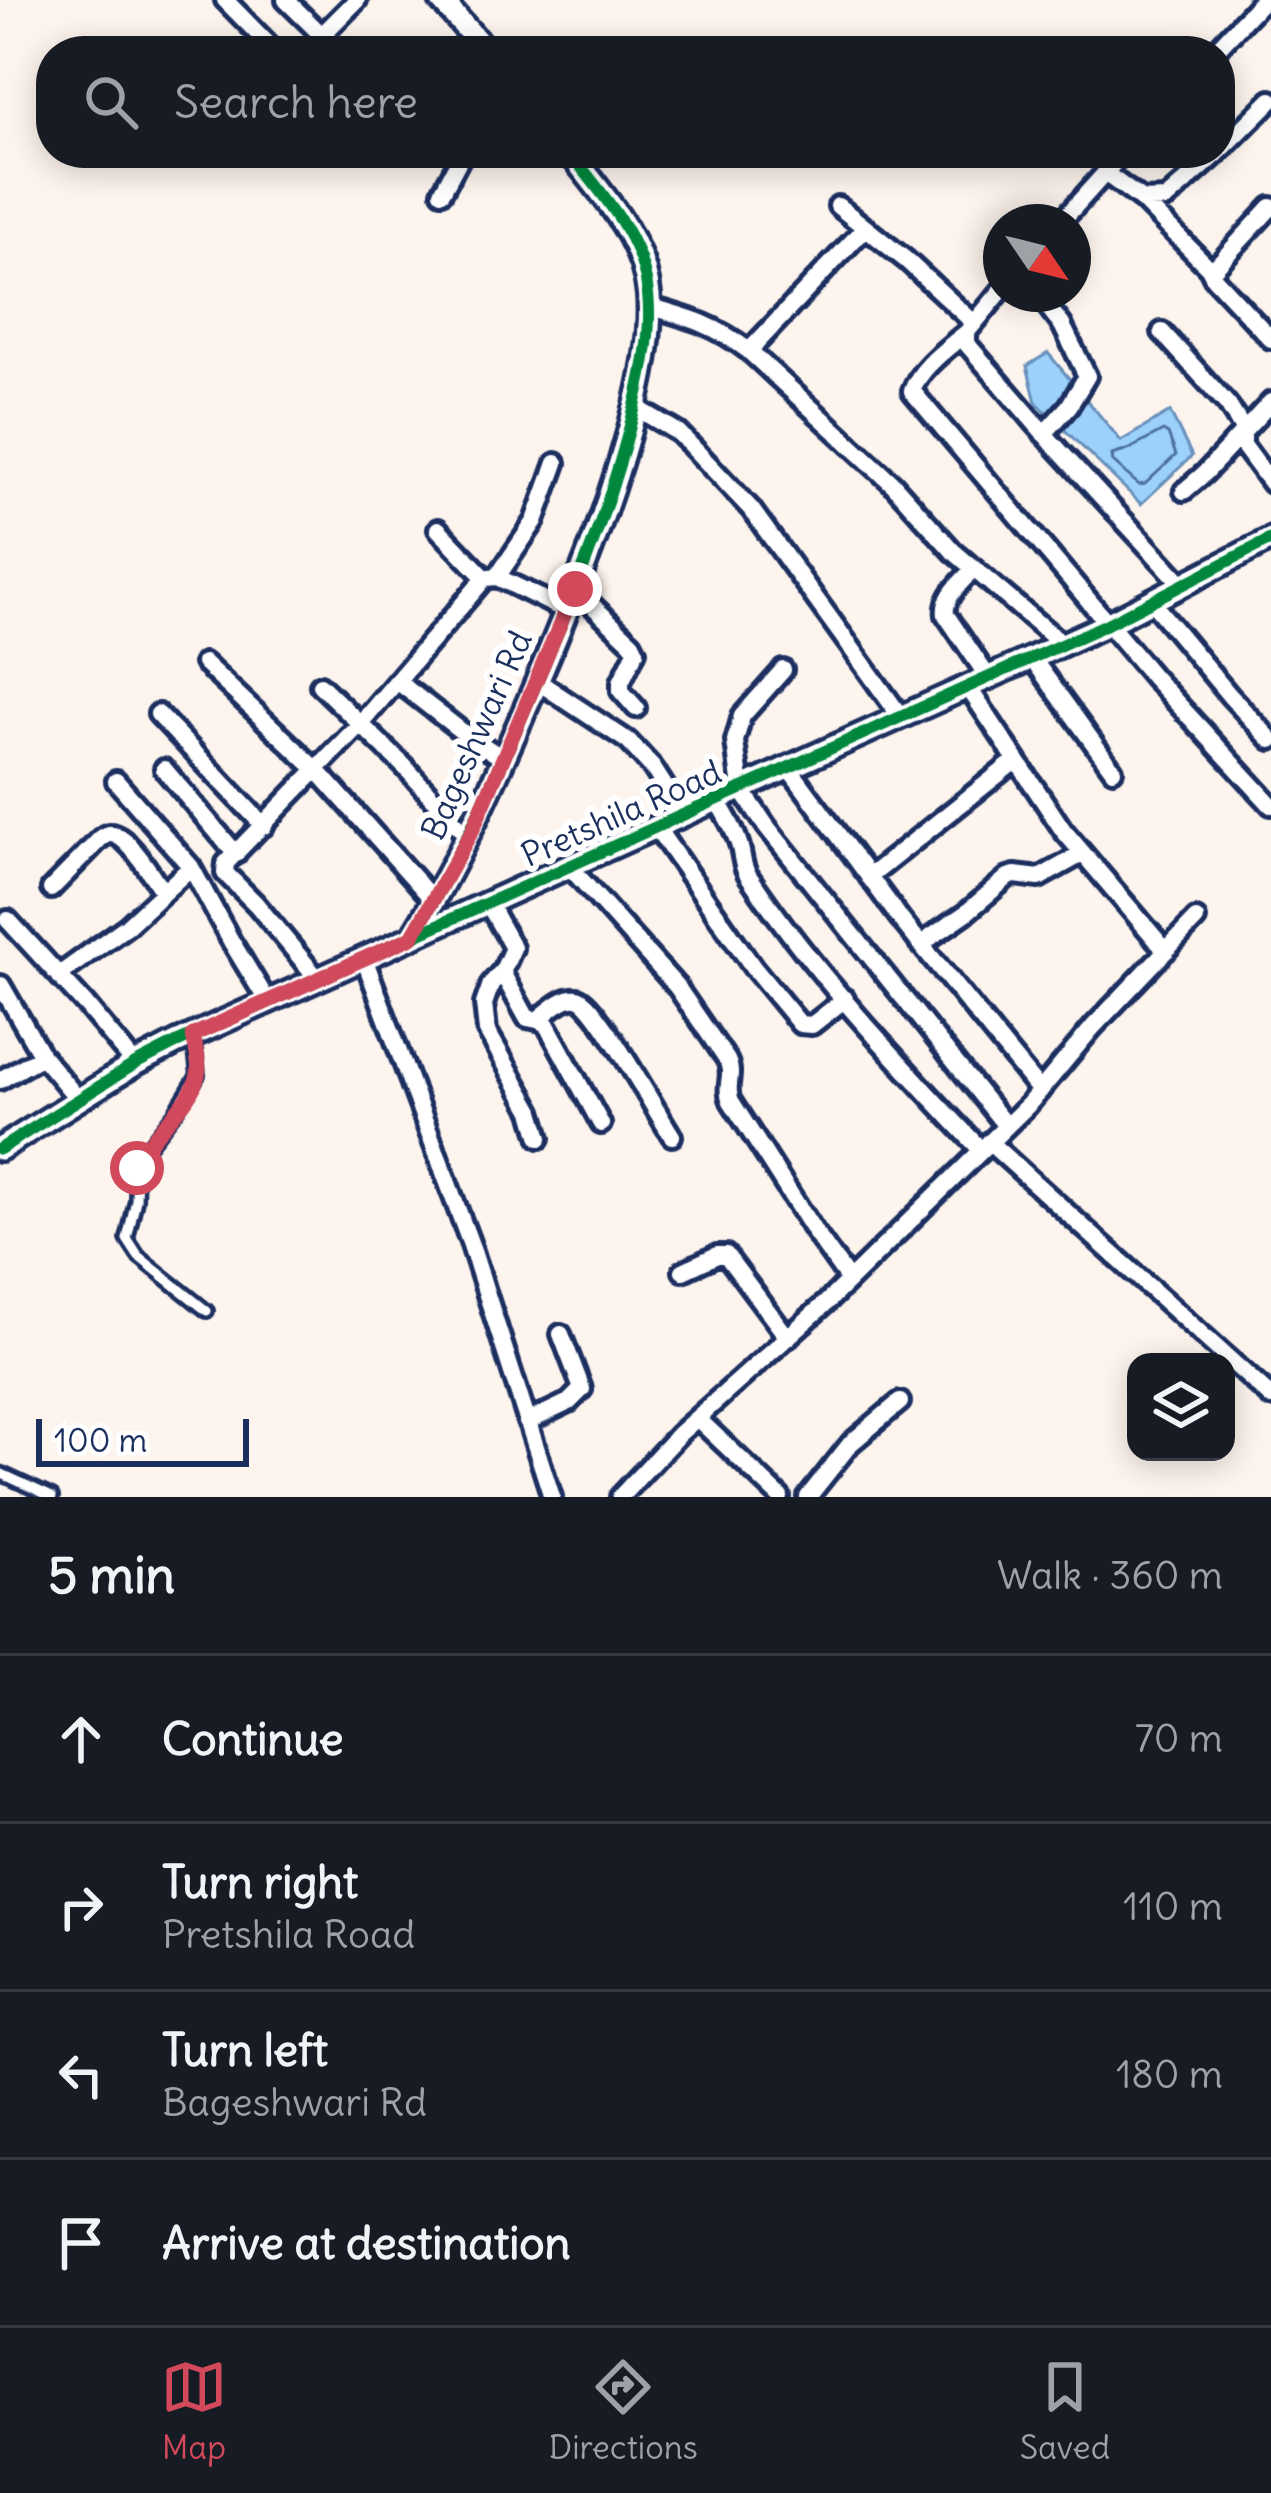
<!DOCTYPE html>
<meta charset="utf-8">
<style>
body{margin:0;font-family:Delius,sans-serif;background:#20242c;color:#f1f3f6}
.controls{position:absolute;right:36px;bottom:36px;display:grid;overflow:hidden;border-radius:24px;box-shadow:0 6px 30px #0003}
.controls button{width:108px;height:108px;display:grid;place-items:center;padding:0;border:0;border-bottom:3px solid #363941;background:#171b24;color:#f1f3f6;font:60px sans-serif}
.compass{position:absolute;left:983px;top:204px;width:108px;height:108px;border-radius:50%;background:#171b24;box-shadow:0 6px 30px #0003;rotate:125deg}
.scale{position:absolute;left:36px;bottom:30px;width:213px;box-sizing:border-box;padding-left:12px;border:6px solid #1b2f5e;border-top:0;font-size:33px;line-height:42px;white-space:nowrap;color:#1b2f5e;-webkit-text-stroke:9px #fff;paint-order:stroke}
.stop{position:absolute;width:36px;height:36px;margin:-27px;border:9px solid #d1495b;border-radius:50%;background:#fff}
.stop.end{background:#d1495b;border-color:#fff;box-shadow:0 3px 12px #0008}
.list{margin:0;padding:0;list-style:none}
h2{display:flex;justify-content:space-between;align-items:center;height:156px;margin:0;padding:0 48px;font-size:51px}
h2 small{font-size:39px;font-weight:400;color:#9ea1a6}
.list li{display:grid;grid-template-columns:78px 1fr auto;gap:36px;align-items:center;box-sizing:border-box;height:168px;padding:0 48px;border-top:3px solid #363941}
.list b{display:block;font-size:45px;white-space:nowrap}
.list p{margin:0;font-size:39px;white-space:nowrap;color:#9ea1a6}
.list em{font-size:39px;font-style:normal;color:#9ea1a6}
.icon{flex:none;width:66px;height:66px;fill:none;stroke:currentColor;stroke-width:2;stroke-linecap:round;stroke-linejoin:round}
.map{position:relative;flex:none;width:1271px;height:1497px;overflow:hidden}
.search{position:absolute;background:#171b24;box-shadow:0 6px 30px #0003;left:36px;right:36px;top:36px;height:132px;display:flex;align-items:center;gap:30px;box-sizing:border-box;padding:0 42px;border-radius:48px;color:#9ea1a6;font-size:45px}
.sheet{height:828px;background:#171b24}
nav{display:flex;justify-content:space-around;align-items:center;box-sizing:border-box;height:168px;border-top:3px solid #363941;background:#171b24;font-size:33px;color:#9ea1a6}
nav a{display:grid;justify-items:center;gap:6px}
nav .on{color:#d1495b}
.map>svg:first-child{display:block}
</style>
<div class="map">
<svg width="1271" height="1497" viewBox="0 0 1271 1497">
<rect width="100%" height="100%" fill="#fdf4ed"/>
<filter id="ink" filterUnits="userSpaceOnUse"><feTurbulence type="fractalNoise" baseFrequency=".00833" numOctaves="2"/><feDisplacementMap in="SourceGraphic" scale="24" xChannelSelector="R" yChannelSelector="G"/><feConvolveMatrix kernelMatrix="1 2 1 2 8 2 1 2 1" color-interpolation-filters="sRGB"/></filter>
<g filter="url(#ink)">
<path fill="#9bd1fa" stroke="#6890bc" stroke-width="3" d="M1048,353L1121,441L1170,412L1192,456L1141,504L1036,402L1027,366Z"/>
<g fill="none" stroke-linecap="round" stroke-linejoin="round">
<path stroke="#4e709c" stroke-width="3" d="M1163,431L1168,434L1176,455L1145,484L1139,485L1113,462L1112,455L1128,450Z"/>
<g stroke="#1b2f5e" stroke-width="18">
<path id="service" d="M193,1035L198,1075L176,1111L141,1155L137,1168L136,1200L127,1239L138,1256L207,1311
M0,1473L52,1497"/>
</g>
<g stroke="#1b2f5e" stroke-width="26">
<path id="minor" d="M225,0L275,51
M286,0L338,51
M322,35L357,0
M1215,51L1263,0
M1220,151L1271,100
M1105,173L1142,200L1166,199L1218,153
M442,192L463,153
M1142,200L1209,268L1214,278L1271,339
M838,206L906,260L974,323
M1061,222L1123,153
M1211,272L1271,207
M1001,291L967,332V344L1055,446L1183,585
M1038,294L1062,325L1087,376L1069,406L1044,434
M648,306C690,318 714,324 749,351L892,483L953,551L1062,644
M967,332C947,349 921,366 912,391L1154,678L1271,805
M1162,332L1228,405L1243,429V445L1271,483
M749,351L865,228
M635,407L679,433L751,509L901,717
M1184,491L1205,473L1271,402
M438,529L485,578
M974,568C963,581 943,596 946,615L988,677
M497,577L535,521L556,463
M575,589L632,643L636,651L621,682V691L636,708
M1151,601L1230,696L1271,740
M1032,658L1113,770
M204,663L317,770L434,901
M783,670L742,716L735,741L741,789L767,827L1006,1126
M397,681L465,734L504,759
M537,681L628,741L653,768L683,815
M320,685L404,766L468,837
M968,687L1063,830L1166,951
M158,714L264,826
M788,767L902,921L1040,1091
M164,769L236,854
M116,781L191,867L231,941L268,1002
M717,800C724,813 733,826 738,841C743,853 741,864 748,875C815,975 899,1063 981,1150
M656,827L753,967L800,1024L812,1025L845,999
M569,866L677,987L727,1060C735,1075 724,1086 731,1101L814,1231L849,1280
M869,877L1015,761
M51,889L100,839C103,837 106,834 109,834C127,832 154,879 163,892
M488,903L513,948L503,970L504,976L527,1018L543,1021L547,1025L601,1124
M8,920L86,1005L135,1064
M921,944L966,913L1008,877L1015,875L1039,878L1082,854
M364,958L471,1245L552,1497
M503,970L491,984L484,1004L487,1031L532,1111L540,1138
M59,975L127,926L191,867
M318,979L256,904L225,873L226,863L361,723L485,578L497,577L567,611
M1,985L42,1056L78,1099
M537,1020C548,1012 563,996 577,998C595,1000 658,1115 672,1136
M0,1080L42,1056
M989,1142L1271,1397
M683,1271L717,1255H726L788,1338
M697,1418L780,1497
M527,1422L569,1402L582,1389L561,1334
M620,1497L679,1434L826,1303L1028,1105L1093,1027L1196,919
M808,1497L851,1443L900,1402"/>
</g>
<g stroke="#1b2f5e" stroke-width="30">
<path id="tertiary" d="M441,0L486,51
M412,937C467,847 507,752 548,656C582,573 615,492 636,405C644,370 652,331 649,295C644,239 603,195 570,153
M0,1149L135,1064L176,1043L1103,626L1271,539"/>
</g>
<use href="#service" stroke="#fff" stroke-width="9"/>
<use href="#minor" stroke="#fff" stroke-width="16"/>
<use href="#tertiary" stroke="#fff" stroke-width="21"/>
<g stroke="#fff" stroke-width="20">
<path id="cycleway" d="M412,937C466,849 506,755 546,659C582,575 615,491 636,402C644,368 652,329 648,294C643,238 603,195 570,153
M0,1149L135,1064L176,1043L1103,626L1271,539"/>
</g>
<use href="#cycleway" stroke="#00873e" stroke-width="12"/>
</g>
</g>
<g fill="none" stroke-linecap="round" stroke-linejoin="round" filter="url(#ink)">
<path stroke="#d1495b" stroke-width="15" d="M137,1168C147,1131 190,1110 198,1075C201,1063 195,1048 193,1035L412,937L473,829L575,589"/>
</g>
<g text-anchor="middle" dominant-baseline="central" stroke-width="12" stroke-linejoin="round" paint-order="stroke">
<g font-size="33" fill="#1b2f5e" stroke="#fff">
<text transform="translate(476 735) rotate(-66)">Bageshwari Rd</text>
<text transform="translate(621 813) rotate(-24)">Pretshila Road</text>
</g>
</g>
</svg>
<div class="controls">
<button><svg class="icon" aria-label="layers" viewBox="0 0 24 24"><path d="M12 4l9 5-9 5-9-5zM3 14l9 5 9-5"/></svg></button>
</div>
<svg class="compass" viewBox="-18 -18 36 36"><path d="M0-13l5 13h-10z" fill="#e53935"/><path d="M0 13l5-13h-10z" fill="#9ea1a6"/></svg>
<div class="scale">100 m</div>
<div class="stop" style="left:137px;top:1168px"></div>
<div class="stop end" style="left:575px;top:589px"></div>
<div class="search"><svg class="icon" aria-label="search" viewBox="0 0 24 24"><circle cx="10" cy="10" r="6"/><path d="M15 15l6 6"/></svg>Search here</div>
</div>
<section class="sheet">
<h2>5 min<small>Walk · 360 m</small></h2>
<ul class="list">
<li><svg class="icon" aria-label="ahead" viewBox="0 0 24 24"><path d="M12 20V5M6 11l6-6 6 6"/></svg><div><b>Continue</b></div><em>70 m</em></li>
<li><svg class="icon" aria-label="right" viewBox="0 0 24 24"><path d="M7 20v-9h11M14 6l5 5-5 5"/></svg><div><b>Turn right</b><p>Pretshila Road</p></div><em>110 m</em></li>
<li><svg class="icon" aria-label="left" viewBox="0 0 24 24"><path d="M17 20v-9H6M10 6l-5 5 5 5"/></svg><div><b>Turn left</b><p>Bageshwari Rd</p></div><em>180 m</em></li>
<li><svg class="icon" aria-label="arrive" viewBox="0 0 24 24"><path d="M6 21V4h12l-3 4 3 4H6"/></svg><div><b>Arrive at destination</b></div></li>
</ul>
</section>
<nav>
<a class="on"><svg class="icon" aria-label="map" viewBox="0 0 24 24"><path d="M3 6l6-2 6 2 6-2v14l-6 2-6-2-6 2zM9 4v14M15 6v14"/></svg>Map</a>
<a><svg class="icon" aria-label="directions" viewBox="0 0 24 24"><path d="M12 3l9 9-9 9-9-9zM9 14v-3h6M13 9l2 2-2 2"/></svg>Directions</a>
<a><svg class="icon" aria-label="saved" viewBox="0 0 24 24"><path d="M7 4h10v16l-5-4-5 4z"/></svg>Saved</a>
</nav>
